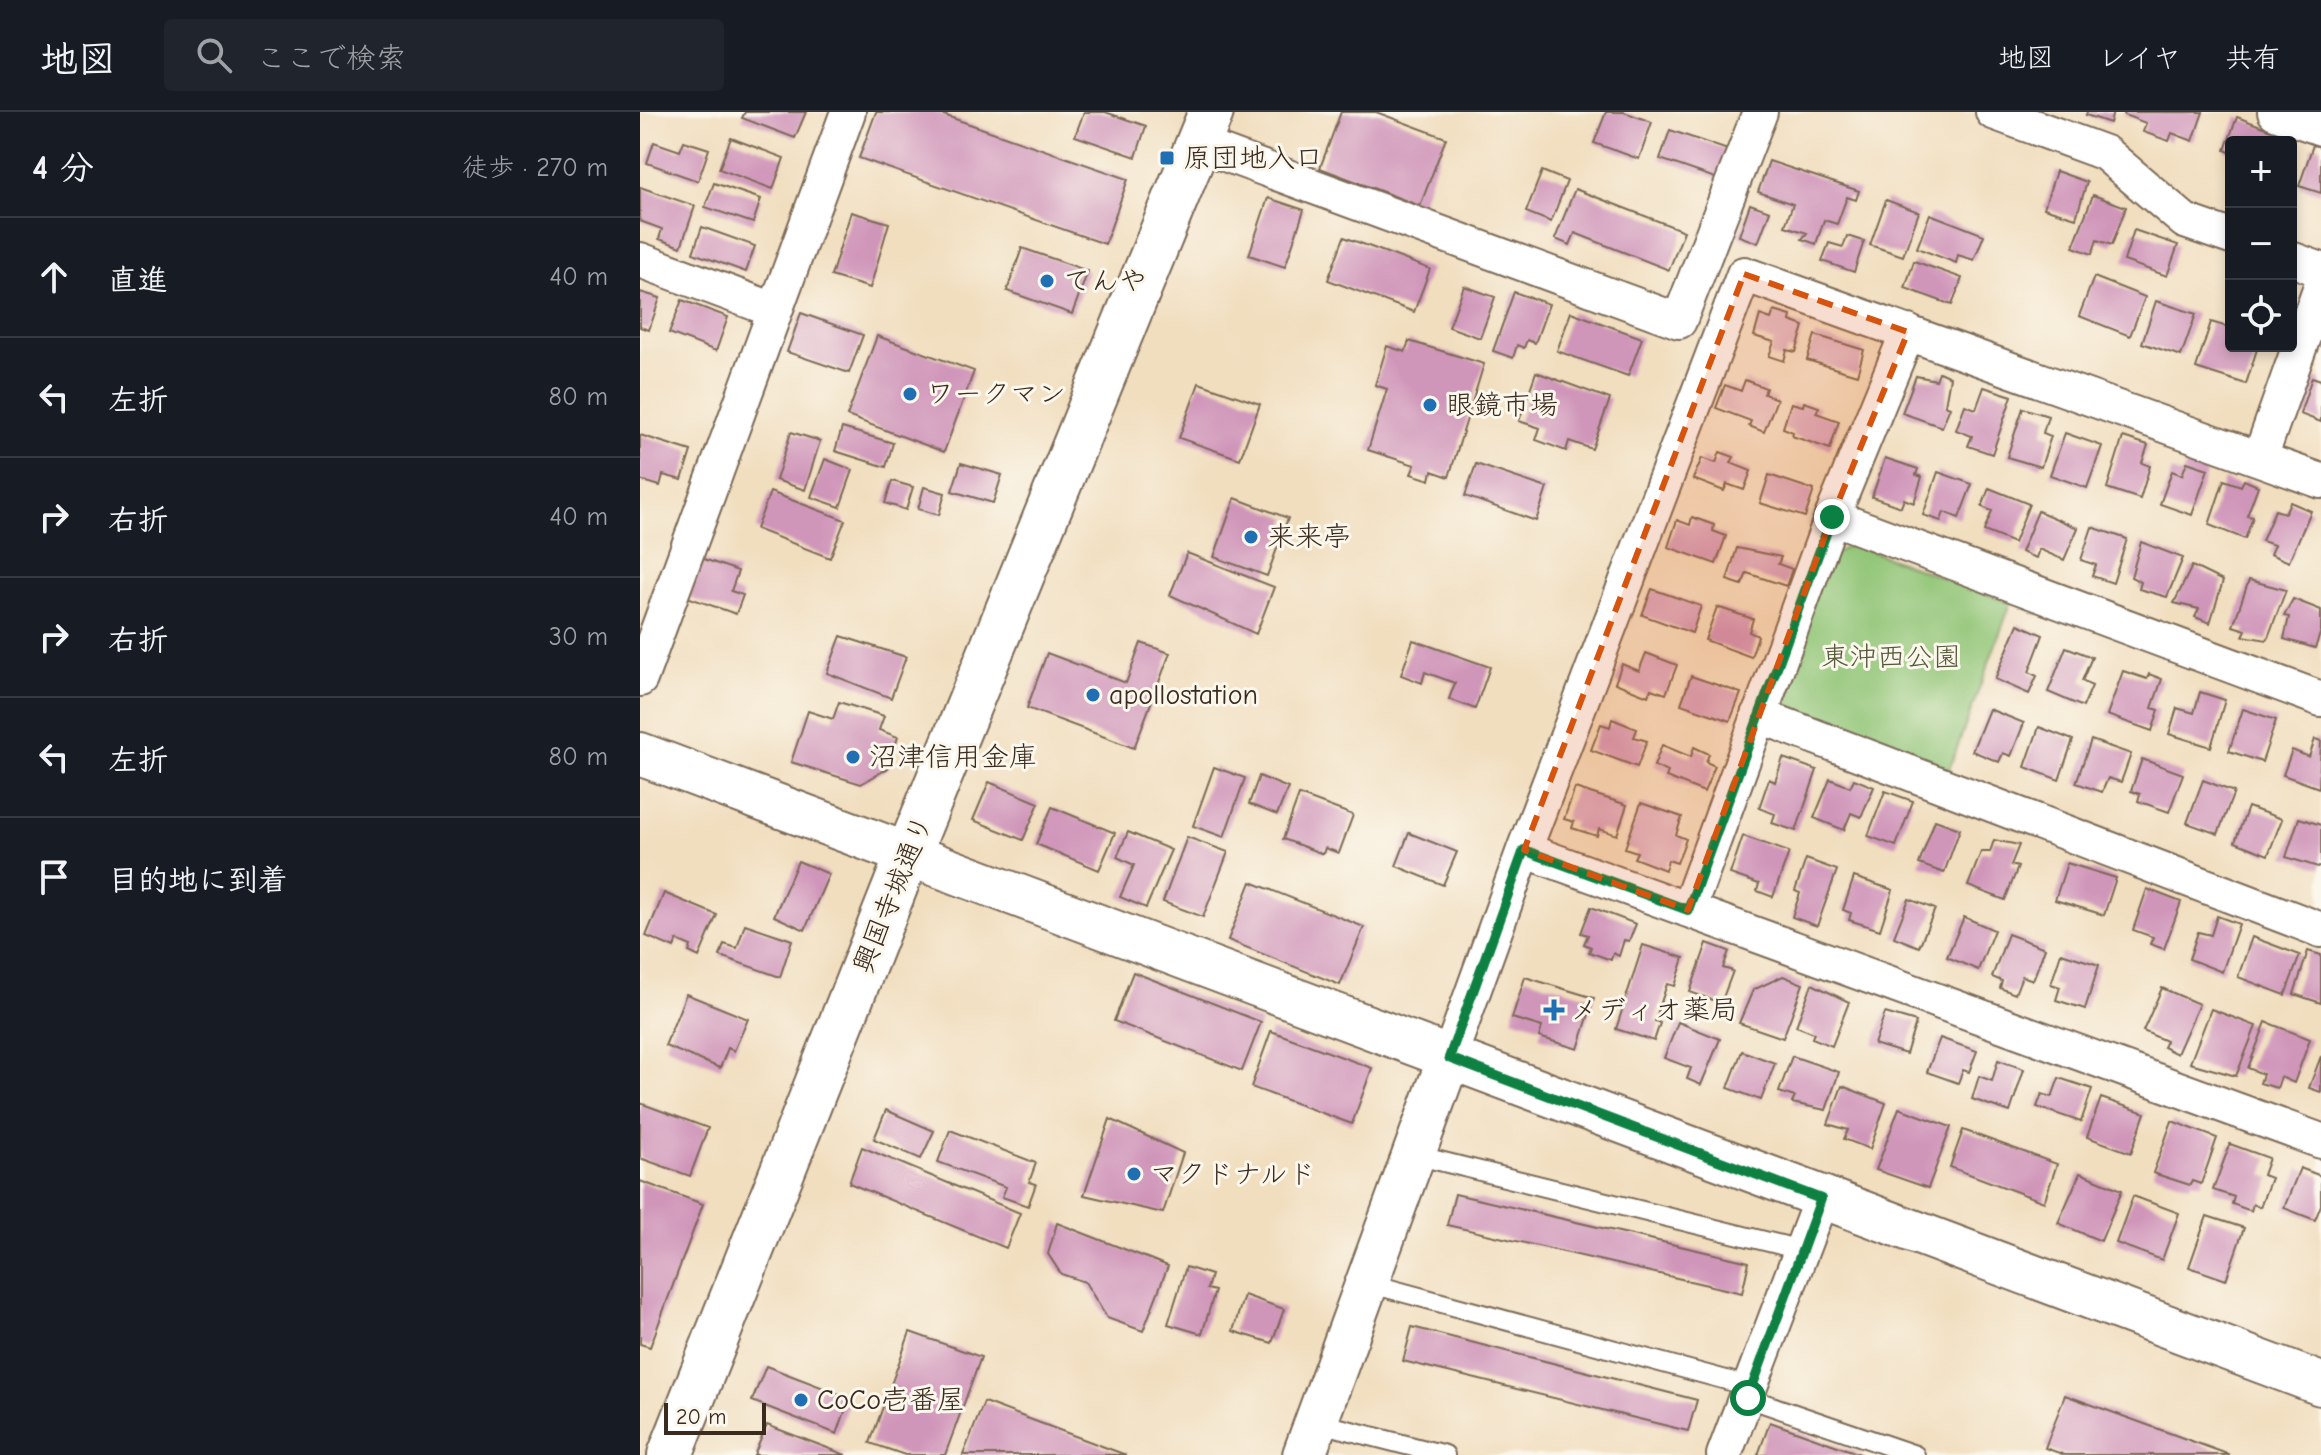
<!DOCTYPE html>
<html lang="ja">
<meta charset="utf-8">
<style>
body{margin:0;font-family:"Comic Neue","Klee One",sans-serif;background:#20242c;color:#f1f3f6}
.controls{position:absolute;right:24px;top:24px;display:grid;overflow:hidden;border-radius:8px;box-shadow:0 4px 12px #0003}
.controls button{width:72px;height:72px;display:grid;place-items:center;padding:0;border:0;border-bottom:2px solid #363941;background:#171b24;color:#f1f3f6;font:40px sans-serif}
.scale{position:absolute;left:24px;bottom:20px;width:102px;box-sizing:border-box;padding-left:8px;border:4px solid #3b2a1e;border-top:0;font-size:22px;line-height:28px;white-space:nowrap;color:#3b2a1e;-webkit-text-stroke:6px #fbf7ec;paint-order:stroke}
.stop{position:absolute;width:24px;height:24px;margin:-18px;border:6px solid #0b8043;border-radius:50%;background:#fff}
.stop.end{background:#0b8043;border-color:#fff;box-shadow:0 2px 8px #0008}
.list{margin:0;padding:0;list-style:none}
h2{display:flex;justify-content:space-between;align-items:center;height:104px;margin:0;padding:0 32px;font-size:34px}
h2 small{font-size:26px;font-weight:400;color:#9ea1a6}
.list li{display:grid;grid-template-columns:52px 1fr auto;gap:24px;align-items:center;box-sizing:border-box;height:120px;padding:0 32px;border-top:2px solid #363941}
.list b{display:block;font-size:30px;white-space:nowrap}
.list em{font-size:26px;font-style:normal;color:#9ea1a6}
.icon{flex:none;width:44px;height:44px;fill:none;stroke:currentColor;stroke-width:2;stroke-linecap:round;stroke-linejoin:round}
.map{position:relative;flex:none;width:1681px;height:1343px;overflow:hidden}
header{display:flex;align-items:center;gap:48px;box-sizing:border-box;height:112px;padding:0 40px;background:#171b24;border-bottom:2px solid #363941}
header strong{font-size:38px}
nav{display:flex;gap:44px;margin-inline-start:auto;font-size:28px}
.search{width:560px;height:72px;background:#20242c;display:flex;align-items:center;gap:20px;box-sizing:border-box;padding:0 28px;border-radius:8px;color:#9ea1a6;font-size:30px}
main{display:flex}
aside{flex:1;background:#171b24}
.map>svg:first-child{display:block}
</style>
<header>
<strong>地図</strong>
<div class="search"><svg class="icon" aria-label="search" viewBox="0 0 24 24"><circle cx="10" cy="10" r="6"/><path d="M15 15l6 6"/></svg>ここで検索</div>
<nav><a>地図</a><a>レイヤ</a><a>共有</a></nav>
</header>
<main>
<aside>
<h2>4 分<small>徒歩 · 270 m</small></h2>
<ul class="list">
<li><svg class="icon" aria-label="ahead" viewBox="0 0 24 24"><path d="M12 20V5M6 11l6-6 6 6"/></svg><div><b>直進</b></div><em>40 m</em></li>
<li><svg class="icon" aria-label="left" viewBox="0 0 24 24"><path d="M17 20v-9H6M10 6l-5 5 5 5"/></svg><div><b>左折</b></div><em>80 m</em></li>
<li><svg class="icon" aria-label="right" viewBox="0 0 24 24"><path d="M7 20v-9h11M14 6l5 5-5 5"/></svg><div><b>右折</b></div><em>40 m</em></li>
<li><svg class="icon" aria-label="right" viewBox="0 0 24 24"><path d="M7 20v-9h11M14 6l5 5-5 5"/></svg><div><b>右折</b></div><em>30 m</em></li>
<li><svg class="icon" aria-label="left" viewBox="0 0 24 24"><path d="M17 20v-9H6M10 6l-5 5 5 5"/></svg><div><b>左折</b></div><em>80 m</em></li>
<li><svg class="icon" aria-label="arrive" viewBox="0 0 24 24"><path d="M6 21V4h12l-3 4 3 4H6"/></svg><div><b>目的地に到着</b></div></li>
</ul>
</aside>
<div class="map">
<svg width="1681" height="1343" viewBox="0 0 1681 1343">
<rect width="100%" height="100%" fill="#fbf7ec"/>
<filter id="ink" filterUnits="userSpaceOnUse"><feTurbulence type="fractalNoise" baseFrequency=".0125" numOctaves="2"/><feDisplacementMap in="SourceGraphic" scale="16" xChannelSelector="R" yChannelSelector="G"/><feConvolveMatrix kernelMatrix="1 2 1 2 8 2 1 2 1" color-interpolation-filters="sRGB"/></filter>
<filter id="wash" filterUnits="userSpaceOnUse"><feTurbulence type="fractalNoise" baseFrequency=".006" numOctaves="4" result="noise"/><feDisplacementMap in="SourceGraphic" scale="32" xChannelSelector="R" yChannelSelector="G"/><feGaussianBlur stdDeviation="1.8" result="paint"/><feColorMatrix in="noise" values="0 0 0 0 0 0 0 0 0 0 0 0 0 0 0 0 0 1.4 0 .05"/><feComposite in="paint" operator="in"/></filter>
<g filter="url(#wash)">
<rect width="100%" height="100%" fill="#f1debf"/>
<path fill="#8fc475" stroke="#65774a" stroke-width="2" d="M1212,432L1371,491L1307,663L1143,602L1137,576L1185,447Z"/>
<g id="blocks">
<path fill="#d096ba" d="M105,0H166L155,26L102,6Z
M236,0H295L488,67L465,132L219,46Z
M444,0H465L506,14L496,45L435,24Z
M701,0H736L806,26L780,94L680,56Z
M966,0H984L1012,10L999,47L954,31Z
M1447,0H1473L1470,11L1446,3Z
M1485,0H1563L1553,29L1532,21L1529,29L1503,20L1506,11L1484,3Z
M1597,5L1647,24L1644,30H1591V41L1585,38Z
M1030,18L1088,38L1078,67L1020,47Z
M91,26L144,46L133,77L79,57Z
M44,29L69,37L58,69L7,51L14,30L40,39Z
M1673,33L1681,35V81L1659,74Z
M1129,49L1219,79L1216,88L1207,85L1197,112L1184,108L1176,132L1162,127L1167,121L1145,114L1153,92L1118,80Z
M902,59L927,69L911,110L886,100Z
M1416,59L1447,70L1436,106L1404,96Z
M74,71L121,87L113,111L65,95Z
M0,75L55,94L41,135L19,127L22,117L0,109Z
M935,77L1044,119L1029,158L935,121L930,133L915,127Z
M1453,83L1486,95L1472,133L1457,128L1452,142L1433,135Z
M628,86L664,98L645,155L609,143Z
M1246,88L1279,100L1263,144L1230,133Z
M1110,92L1130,99L1118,131L1099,124Z
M211,100L249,111L230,176L191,164Z
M1290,102L1344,123L1334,148L1318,143L1316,151L1277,136Z
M62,115L115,134L106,160L53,141Z
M1494,118L1538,133L1527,164L1484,149Z
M1207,124L1224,129L1214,160L1182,149L1189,131L1203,135Z
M704,125L790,157L774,200L688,168Z
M382,136L448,159L432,202L367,179Z
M1274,149L1322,166L1312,193L1265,176Z
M1454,165L1505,185L1490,224L1439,204Z
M824,174L855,185L840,226L809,215Z
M0,180L20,186L9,218L0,215Z
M874,180L909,192L895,231L887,228L884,236L877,233L873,246L853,239Z
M42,188L88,205L76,239L29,221Z
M1516,189L1556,202L1541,244L1502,231Z
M1134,199L1151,204L1150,209L1164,214L1156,240L1147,238L1144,249L1129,244L1134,230L1114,224L1120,203L1131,207Z
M931,200L1002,226L988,264L917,239Z
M161,201L223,223L209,261L147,240Z
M1571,210L1591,216V234H1618L1606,272L1556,256Z
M1175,223L1224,238L1217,263L1167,248Z
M237,224L334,259L304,340L207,304Z
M769,229L844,252L809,365L792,359L790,368L771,362L775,353L728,338L747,277L735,273L747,234L765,240Z
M896,260L970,287L952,337L929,329L926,339L896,328L900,316L879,309Z
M1299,260L1310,265L1305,293L1310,295L1302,315L1262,301L1276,264L1296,268Z
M1672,265L1681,268V310L1660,302Z
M1105,268L1126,276L1124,282L1137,287L1124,320L1109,314L1111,309L1076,296L1085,273L1101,279Z
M559,271L620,292L600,347L539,326Z
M1344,275L1372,284L1352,342L1328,334L1332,324L1316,318L1325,293L1336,297Z
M1164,290L1179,295L1176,301L1199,309L1190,337L1152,324L1153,320L1143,316L1151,291L1163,294Z
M1383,296L1408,304L1403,321L1411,324L1401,355L1367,345Z
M202,316L253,331L246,355L195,339Z
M151,320L180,329L165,378L136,368Z
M1425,321L1462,334L1447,376L1410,363Z
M0,323L51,339L42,368L23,363L20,374L0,368Z
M1483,325L1508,333L1502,351L1510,354L1500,387L1467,376Z
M1080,340L1094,345L1091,351L1111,359L1104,378L1087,372L1084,379L1053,367L1062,346L1076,351Z
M1245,346L1278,357L1276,363L1282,365L1274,391L1264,387L1261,395L1232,385Z
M185,347L213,358L200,395L171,385Z
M1547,350L1568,357L1552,403L1520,392L1532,359L1542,363Z
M321,351L362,363L353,391L312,379Z
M836,352L907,376L896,409L825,384Z
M1298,360L1332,372L1319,406L1304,400L1301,409L1283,403Z
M1129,363L1174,378L1165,405L1120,391Z
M1584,368L1601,374L1604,368L1618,374L1607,404L1613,405L1605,427L1569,413Z
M252,369L273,375L266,398L245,391Z
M284,375L305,381L299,403L278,397Z
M1349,376L1389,392L1374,431L1344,419L1352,399L1342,395Z
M130,380L205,408L190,446L116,417Z
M595,386L648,406L627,464L574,445Z
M1650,390L1671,399L1649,450L1630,442L1634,433L1622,429L1635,398L1645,401Z
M1398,399L1438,416L1424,448L1399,437L1396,446L1381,440Z
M1052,405L1074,413L1073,419L1086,424L1076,452L1028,435L1037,408L1050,413Z
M1452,415L1487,427L1473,471L1452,464L1456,453L1441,448Z
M1501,430L1543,446L1527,485L1499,477L1501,470L1491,465Z
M1097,436L1141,445L1138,452L1152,457L1146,474L1107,461L1102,473L1087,468Z
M547,441L634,475L616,522L530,483Z
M61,446L98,459L91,479L103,483L96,502L47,485Z
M1552,454L1583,469L1570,511L1555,505L1559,497L1534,491Z
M1609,468L1646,478L1627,528L1603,524L1606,518L1593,514Z
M1012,477L1061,494L1052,521L1002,503Z
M1653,487L1681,498V519L1675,536L1644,527L1649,505L1644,504Z
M1077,495L1113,507L1109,520L1118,524L1111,545L1065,528Z
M1378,512L1403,523L1389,560L1397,564L1389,582L1355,567Z
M201,524L266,545L251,586L187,561Z
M773,528L850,555L835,597L809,587L815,571L785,560L782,571L761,563Z
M501,531L530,541L494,636L387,596L407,541L486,571Z
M1426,535L1452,545L1442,569L1452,574L1443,595L1408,580Z
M1006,541L1037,553L1026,582L1011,577L1008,584L975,571L982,552L999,559Z
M1483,559L1507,567L1509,562L1522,567L1512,596L1519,598L1512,619L1467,603Z
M1051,564L1101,581L1090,609L1041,592Z
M1560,580L1585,588L1571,635L1529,622L1537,596L1554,601Z
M199,590L244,604L239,618L258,625L248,656L221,672L151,650L168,599L193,607Z
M1349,597L1384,611L1371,644L1363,641L1359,650L1332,639Z
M1603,597L1636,608L1622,650L1589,639Z
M972,607L997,617L994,625L1007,629L997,655L951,638L961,612L970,615Z
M1399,615L1433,628L1419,668L1385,655Z
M1675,627L1681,629L1679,676L1643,663L1652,638L1669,645Z
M1451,628L1491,642L1481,670L1468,666L1462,680L1436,671Z
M1022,633L1051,645L1054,635L1069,642L1066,650L1075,654L1064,680L1026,665L1028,660L1014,654Z
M1143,646L1177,658L1156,719L1132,711L1135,702L1119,696L1129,667L1135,670Z
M1502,647L1543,662L1529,700L1498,689L1500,682L1491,679Z
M574,655L605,666L584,725L553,714Z
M619,664L648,676L637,703L609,692Z
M1190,667L1210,675L1214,667L1234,675L1221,705L1211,701L1204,718L1174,706Z
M1563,668L1594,680L1578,722L1547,711Z
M349,670L399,691L383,728L333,708Z
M935,676L987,693L977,723L959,717L957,724L932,716L934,710L924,707Z
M1245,679L1273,689L1256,734L1228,724Z
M659,683L713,703L699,741L685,736L683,742L643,727Z
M1001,691L1042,705L1036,723L1046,727L1037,751L1028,748L1025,758L994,746L997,740L985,736Z
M412,695L475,721L459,758L396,732Z
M1608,695L1642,707L1628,743L1595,730Z
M1659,706L1681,713V756L1646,745Z
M1295,708L1320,717L1304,761L1279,752Z
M488,720L531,738L506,796L480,785L494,753L477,745Z
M769,721L817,740L803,773L756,754Z
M1103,724L1149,740L1133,785L1117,779L1119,772L1090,762Z
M547,725L588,740L563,805L523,790Z
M1354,728L1379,733L1371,753L1378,755L1365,788L1328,774L1341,740H1350Z
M1166,747L1197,758L1177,814L1152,805L1160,781L1155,779Z
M158,749L189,762L165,818L134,804Z
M1427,751L1476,766L1464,803L1415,788Z
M1214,765L1253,778L1240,818L1209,808L1211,801L1203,798Z
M611,770L724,815L700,873L588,828Z
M1507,777L1541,790L1524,837L1510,832L1513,825L1493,818Z
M24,781L77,803L59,845L49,840L51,834L37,828L34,836L6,824Z
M1269,787L1295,797L1279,835L1254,825Z
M951,795L996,812L989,829L984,828L979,844L973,841L971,848L949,840L951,835L944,832L948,823L941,821Z
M1577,804L1599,812L1582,860L1549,847L1558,820L1571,823Z
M1324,805L1354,818L1338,858L1307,845Z
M105,812L152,828L140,865L80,844L84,832L97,836Z
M1368,822L1405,836L1393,868L1382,864L1375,882L1360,876L1362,869L1352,865Z
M1612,825L1660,843L1645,883L1598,865Z
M1067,831L1089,839L1083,856L1093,859L1081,891L1050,880Z
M1003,833L1044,846L1035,874L1027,872L1015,909L1020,911L1014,929L976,917Z
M1668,839L1681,843V891L1654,882Z
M1421,841L1459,853L1445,897L1416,888L1420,875L1411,872Z
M493,860L621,910L602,959L474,909Z
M1143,864L1163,872L1143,926L1099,911L1113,878Z
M885,865L954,886L938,937L899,925L902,915L872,906Z
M1172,872L1209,890L1192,934L1172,926L1174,921L1156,914Z
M1522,876L1559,892L1537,942L1523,935L1526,929L1503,919Z
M46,882L108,907L94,939L88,936L80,956L25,934Z
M1571,897L1616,914L1596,964L1550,951Z
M1245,901L1276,910L1266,942L1234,932Z
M1038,910L1080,927L1061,973L1047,967L1051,956L1024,946Z
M1626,910L1670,927L1654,971L1641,965L1637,976L1620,971L1623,962L1608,956Z
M631,919L732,956L712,1012L611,975Z
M1300,926L1337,939L1329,960L1323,958L1318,971L1287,960Z
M1102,939L1135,951L1121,988L1088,976Z
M1152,944L1199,960L1186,998L1152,991L1155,985L1139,980Z
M1681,944V980L1669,976Z
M1358,948L1384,957L1370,1000L1332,987L1339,964L1352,969Z
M1419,966L1452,977L1441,1010L1397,995L1402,982L1412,985Z
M1202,974L1246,991L1230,1037L1204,1027L1208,1018L1188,1012Z
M1461,986L1505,1001L1491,1041L1447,1025Z
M0,991L68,1016L50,1064L0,1046Z
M1259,996L1311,1015L1288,1076L1236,1058Z
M246,998L294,1019L281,1047L234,1027Z
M470,1007L543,1041L523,1101L444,1083Z
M1532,1009L1577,1026L1561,1072L1552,1069L1550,1073L1513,1061Z
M310,1018L396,1051L389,1070L396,1072L388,1094L362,1085L366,1075L298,1050Z
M1323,1018L1417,1052L1404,1090L1310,1055Z
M1590,1032L1629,1046L1623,1063L1631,1066L1620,1095L1613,1092L1611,1099L1592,1092L1594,1085L1573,1078Z
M222,1035L380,1101L366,1136L209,1071Z
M1660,1056L1681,1064V1093L1675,1108L1644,1096Z
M1440,1061L1482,1078L1461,1129L1418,1111Z
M0,1069L63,1092L10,1235L0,1232Z
M815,1082L1109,1150L1102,1181L807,1113Z
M1493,1084L1539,1101L1522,1148L1476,1131Z
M1567,1104L1604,1116L1586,1168L1549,1155Z
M417,1111L528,1154L503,1219L467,1206L445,1170L421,1162L408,1142Z
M546,1155L571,1163L567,1177L575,1179L562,1222L528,1212Z
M604,1183L644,1197L632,1231L593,1219Z
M772,1215L1057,1288L1048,1319L763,1249Z
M270,1220L341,1245L305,1343H265L230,1331Z
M126,1254L210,1286L197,1322L112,1289Z
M1425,1283L1590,1343H1425L1405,1336Z
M344,1290L486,1343H323Z
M1130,1310L1223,1343H1118Z
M127,1313L206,1343H114Z"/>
</g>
</g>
<g filter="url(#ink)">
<use href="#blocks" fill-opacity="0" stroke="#7b6956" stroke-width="2"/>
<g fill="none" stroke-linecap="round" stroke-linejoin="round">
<g stroke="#7b6956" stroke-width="22">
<path id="service" d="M775,1043L1161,1138
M728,1171L1112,1275
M1108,1286L1275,1343
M676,1310L805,1343"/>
</g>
<g stroke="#7b6956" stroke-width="38">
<path id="minor" d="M1353,0L1465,41L1545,109L1591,125
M1635,0L1681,16
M558,32L1039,209L1120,0
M1651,147L1681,158
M0,148L134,198
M1620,346L1681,174
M1192,405L1681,587
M0,567L208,0
M1118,603L1681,818
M884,738L1681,1029
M1048,798L1192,405L1268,220
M809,946L884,738L1104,162L1681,369
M1084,1343L1181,1087"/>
</g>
<g stroke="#7b6956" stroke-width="46">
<path id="tertiary" d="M0,642L1681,1272
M664,1343L809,946"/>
</g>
<g stroke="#7b6956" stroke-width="48">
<path id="secondary" d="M30,1343L267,745L571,0"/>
</g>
<use href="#service" stroke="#fff" stroke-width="18"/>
<use href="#minor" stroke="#fff" stroke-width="34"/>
<use href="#tertiary" stroke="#fff" stroke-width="42"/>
<use href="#secondary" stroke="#fff" stroke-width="44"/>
</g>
</g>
<g fill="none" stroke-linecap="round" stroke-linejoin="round" filter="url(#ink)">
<path stroke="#0b8043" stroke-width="10" d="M1108,1286L1181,1087L809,946L884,738L1048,798L1192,405"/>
</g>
<path fill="#d7540e" fill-opacity="0.2" stroke="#d7540e" stroke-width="6" stroke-dasharray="16 10" stroke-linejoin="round" d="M1104,162L1268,220L1192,405L1048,798L884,738Z"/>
<g fill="#1f6fb2" stroke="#fbf7ec" stroke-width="3">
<rect x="519" y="38" width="16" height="16" rx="4"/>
<circle cx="407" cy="169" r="8"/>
<circle cx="270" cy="282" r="8"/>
<circle cx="790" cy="293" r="8"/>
<circle cx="611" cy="425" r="8"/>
<circle cx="453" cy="583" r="8"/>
<circle cx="213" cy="645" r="8"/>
<path d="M910 886h8v8h8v8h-8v8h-8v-8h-8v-8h8z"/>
<circle cx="494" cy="1062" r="8"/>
<circle cx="161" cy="1288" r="8"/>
</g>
<g text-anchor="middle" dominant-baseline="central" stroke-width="6" stroke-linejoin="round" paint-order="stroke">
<g font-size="28" fill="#3b2a1e" stroke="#fbf7ec" text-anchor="start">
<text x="543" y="46">原団地入口</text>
<text x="423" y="169">てんや</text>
<text x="286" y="282">ワークマン</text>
<text x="806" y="293">眼鏡市場</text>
<text x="627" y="425">来来亭</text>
<text x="469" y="583">apollostation</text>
<text x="229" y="645">沼津信用金庫</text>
<text x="930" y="898">メディオ薬局</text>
<text x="510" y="1062">マクドナルド</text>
<text x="177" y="1288">CoCo壱番屋</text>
</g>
<g font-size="28" fill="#545838" stroke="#fbf7ec">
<text x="1251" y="545">東沖西公園</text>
</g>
<g font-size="28" fill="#3b2a1e" stroke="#fbf7ec">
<text transform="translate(253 782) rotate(-68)">興国寺城通り</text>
</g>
</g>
</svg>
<div class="controls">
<button>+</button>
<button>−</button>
<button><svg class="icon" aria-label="locate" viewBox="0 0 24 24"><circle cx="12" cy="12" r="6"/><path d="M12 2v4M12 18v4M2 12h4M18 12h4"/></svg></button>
</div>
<div class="scale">20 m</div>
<div class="stop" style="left:1108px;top:1286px"></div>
<div class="stop end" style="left:1192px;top:405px"></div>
</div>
</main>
